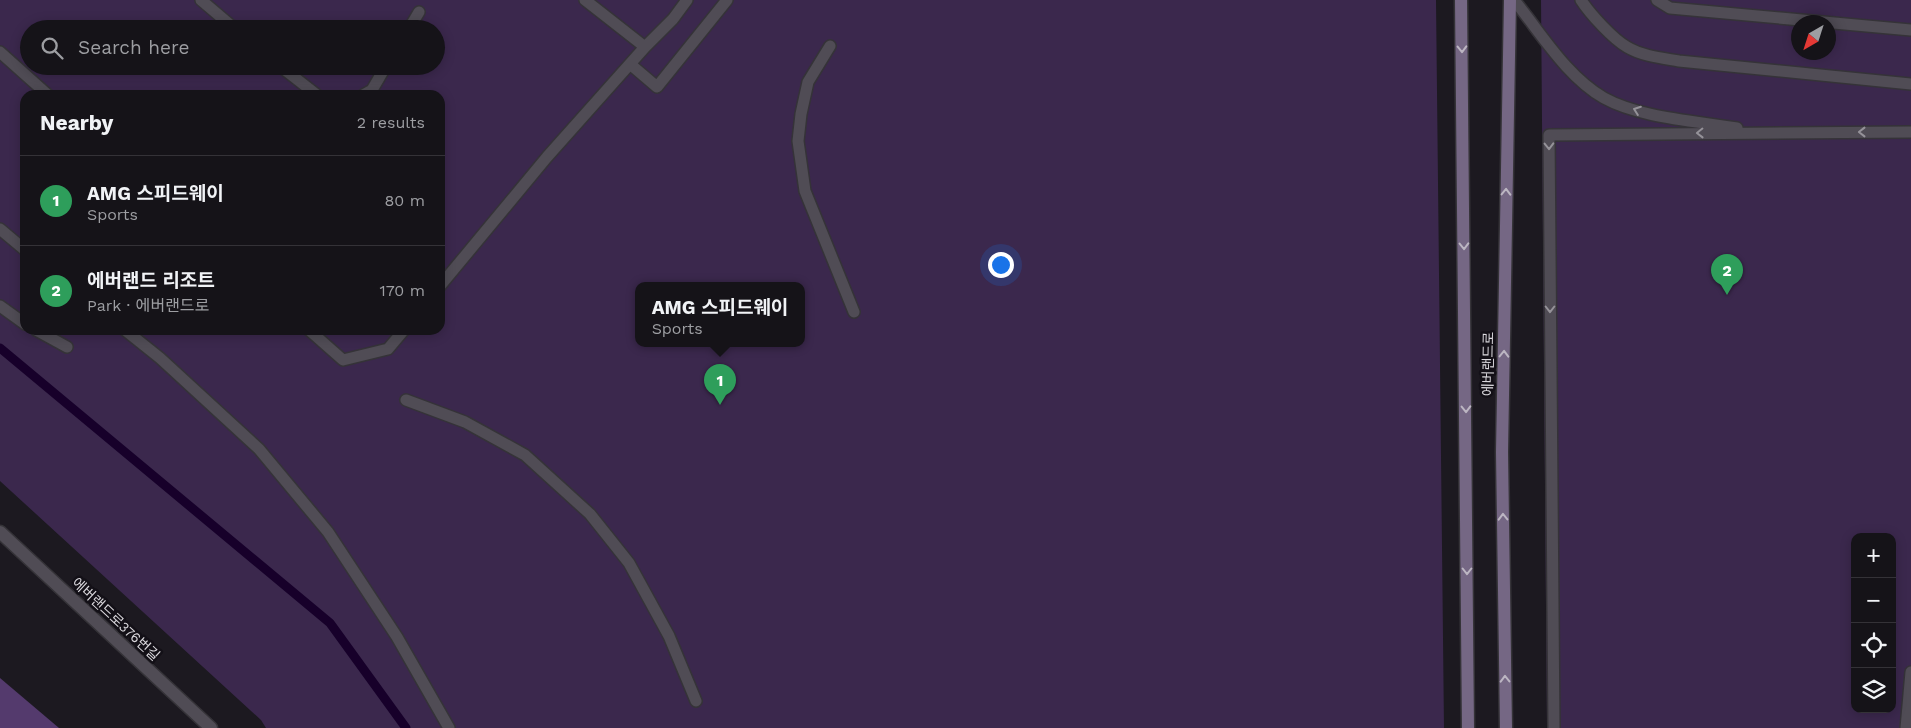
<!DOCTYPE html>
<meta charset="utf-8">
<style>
body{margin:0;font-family:"Work Sans","Noto Sans KR",sans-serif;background:#1e1c21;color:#f1f3f6}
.controls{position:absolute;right:15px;bottom:15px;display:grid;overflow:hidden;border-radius:10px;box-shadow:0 2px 12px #0003}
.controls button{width:45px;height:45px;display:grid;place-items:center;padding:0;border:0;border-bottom:1px solid #343237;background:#151318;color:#f1f3f6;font:25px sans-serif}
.compass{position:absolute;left:1791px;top:15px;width:45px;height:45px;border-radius:50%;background:#151318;box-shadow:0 2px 12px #0003;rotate:219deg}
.you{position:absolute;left:1000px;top:264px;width:18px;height:18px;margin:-12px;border:4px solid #fff;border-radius:50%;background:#1a73e8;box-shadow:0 0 0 8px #1a73e833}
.badge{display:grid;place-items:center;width:32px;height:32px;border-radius:50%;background:#d3b635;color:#fff;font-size:16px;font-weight:700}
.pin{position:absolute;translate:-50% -41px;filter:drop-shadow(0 1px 2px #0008)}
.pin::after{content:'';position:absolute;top:26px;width:18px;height:15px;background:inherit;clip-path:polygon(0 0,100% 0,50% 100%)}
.popup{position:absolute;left:635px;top:282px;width:170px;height:65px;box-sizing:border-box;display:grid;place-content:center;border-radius:10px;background:#151318;filter:drop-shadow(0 1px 4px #0005);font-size:16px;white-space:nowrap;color:#9d9ea2}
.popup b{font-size:19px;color:#f1f3f6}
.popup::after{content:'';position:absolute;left:50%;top:100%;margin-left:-10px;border:10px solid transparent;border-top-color:#151318}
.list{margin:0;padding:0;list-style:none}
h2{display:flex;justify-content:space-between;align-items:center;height:65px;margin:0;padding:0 20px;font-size:21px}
h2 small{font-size:16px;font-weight:400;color:#9d9ea2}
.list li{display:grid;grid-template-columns:32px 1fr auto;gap:15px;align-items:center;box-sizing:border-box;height:90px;padding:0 20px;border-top:1px solid #343237}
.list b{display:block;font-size:19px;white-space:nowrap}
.list p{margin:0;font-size:16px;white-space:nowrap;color:#9d9ea2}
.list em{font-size:16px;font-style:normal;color:#9d9ea2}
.icon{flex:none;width:28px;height:28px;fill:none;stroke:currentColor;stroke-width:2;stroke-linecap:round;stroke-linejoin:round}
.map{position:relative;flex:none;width:1911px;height:728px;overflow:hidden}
.search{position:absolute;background:#151318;box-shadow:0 2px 12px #0003;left:20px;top:20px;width:425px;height:55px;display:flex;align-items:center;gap:12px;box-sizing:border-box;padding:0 18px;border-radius:28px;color:#9d9ea2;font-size:19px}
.panel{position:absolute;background:#151318;box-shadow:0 2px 12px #0003;left:20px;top:90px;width:425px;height:245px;border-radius:15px}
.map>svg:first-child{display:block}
</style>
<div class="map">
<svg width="1911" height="728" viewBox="0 0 1911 728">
<rect width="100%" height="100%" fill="#1c1920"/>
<path fill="#3b284d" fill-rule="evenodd" d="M0,0H1436L1444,728H266L261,720L0,481ZM29,29H436V66H29ZM25,95H440V330H25ZM639,286H801V344H639Z
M1541,0H1911V728H1547ZM1798,22H1828V52H1798ZM1855,537H1892V709H1855Z"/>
<path fill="#543a6d" d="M0,678L59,728H0Z"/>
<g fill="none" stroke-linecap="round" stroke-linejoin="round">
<path stroke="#17002a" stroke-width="9" d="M0,348L330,623L406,728"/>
<g stroke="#353338" stroke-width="14">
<path id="lane" d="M201,0L235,29
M585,0L645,47
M1514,0C1541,33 1566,76 1604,98C1640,118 1697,121 1737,128
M1581,0C1590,14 1613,39 1627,47C1642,56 1662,58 1679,61L1911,84
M1657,0L1670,8L1911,30
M409,29L419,12
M830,46L808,82L801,114L798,141L805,191L854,312
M0,52L48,95
M630,64L657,87L727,0
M280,66L317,95
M363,95L372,90L386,66
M0,229L25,250
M440,286L547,157L645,47L673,19L687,0
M0,306L25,324
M36,330L67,347
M125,330L160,358L259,449L328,532L397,637L449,728
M309,330L343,360L388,349L404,330
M406,400L465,422L525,455L590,514L629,563L669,636L696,701
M1554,728L1549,135L1911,132
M1906,728L1911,672"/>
</g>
<g stroke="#353338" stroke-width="15">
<path id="street" d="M0,532L211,728"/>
</g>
<g stroke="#353338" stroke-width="15">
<path id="secondary" d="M1461,0L1468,728
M1506,728L1502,452L1510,0"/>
</g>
<use href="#lane" stroke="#504c55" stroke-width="11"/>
<use href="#street" stroke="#504c55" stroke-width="12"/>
<use href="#secondary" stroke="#756784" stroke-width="12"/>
</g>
<defs><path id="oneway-chevron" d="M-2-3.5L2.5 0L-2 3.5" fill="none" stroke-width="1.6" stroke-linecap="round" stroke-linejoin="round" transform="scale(1.25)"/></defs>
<g stroke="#bcb6c2">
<use href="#oneway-chevron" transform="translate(1462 49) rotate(89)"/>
<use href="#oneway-chevron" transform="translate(1506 192) rotate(-89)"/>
<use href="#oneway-chevron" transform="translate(1464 246) rotate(89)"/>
<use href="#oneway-chevron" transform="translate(1504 354) rotate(-89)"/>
<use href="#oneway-chevron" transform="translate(1466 409) rotate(89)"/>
<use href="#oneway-chevron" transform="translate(1503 517) rotate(-91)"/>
<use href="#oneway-chevron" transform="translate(1467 571) rotate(90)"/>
<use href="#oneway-chevron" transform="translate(1505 679) rotate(-91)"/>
</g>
<g stroke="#959299">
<use href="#oneway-chevron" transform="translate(1637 110) rotate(-160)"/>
<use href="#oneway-chevron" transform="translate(1862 132) rotate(180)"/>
<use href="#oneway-chevron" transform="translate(1700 133) rotate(179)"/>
<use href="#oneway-chevron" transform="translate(1549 146) rotate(89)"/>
<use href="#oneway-chevron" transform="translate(1550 309) rotate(90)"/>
</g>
<g text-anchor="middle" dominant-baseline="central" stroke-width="5" stroke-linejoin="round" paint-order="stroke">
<g font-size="14" fill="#dad8dd" stroke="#131017">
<text transform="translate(1488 364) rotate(-89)">에버랜드로</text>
<text transform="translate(116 619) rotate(43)">에버랜드로376번길</text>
</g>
</g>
</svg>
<div class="controls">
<button>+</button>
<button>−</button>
<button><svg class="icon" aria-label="locate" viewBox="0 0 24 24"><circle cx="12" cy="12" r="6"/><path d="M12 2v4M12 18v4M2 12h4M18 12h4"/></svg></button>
<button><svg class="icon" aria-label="layers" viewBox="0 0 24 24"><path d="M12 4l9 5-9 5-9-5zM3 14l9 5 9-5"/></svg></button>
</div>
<svg class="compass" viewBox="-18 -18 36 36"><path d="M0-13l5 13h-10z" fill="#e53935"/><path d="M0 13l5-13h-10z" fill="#9d9ea2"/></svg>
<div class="you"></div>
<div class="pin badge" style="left:720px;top:405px;background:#2e9e5b">1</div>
<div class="popup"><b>AMG 스피드웨이</b>Sports</div>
<div class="pin badge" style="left:1727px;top:295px;background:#2e9e5b">2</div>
<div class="search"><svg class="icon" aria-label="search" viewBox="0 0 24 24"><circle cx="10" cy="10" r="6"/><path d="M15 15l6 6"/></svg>Search here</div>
<section class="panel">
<h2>Nearby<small>2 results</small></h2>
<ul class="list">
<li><span class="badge" style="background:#2e9e5b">1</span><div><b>AMG 스피드웨이</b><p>Sports</p></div><em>80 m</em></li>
<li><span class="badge" style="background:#2e9e5b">2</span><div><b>에버랜드 리조트</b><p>Park · 에버랜드로</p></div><em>170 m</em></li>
</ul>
</section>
</div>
